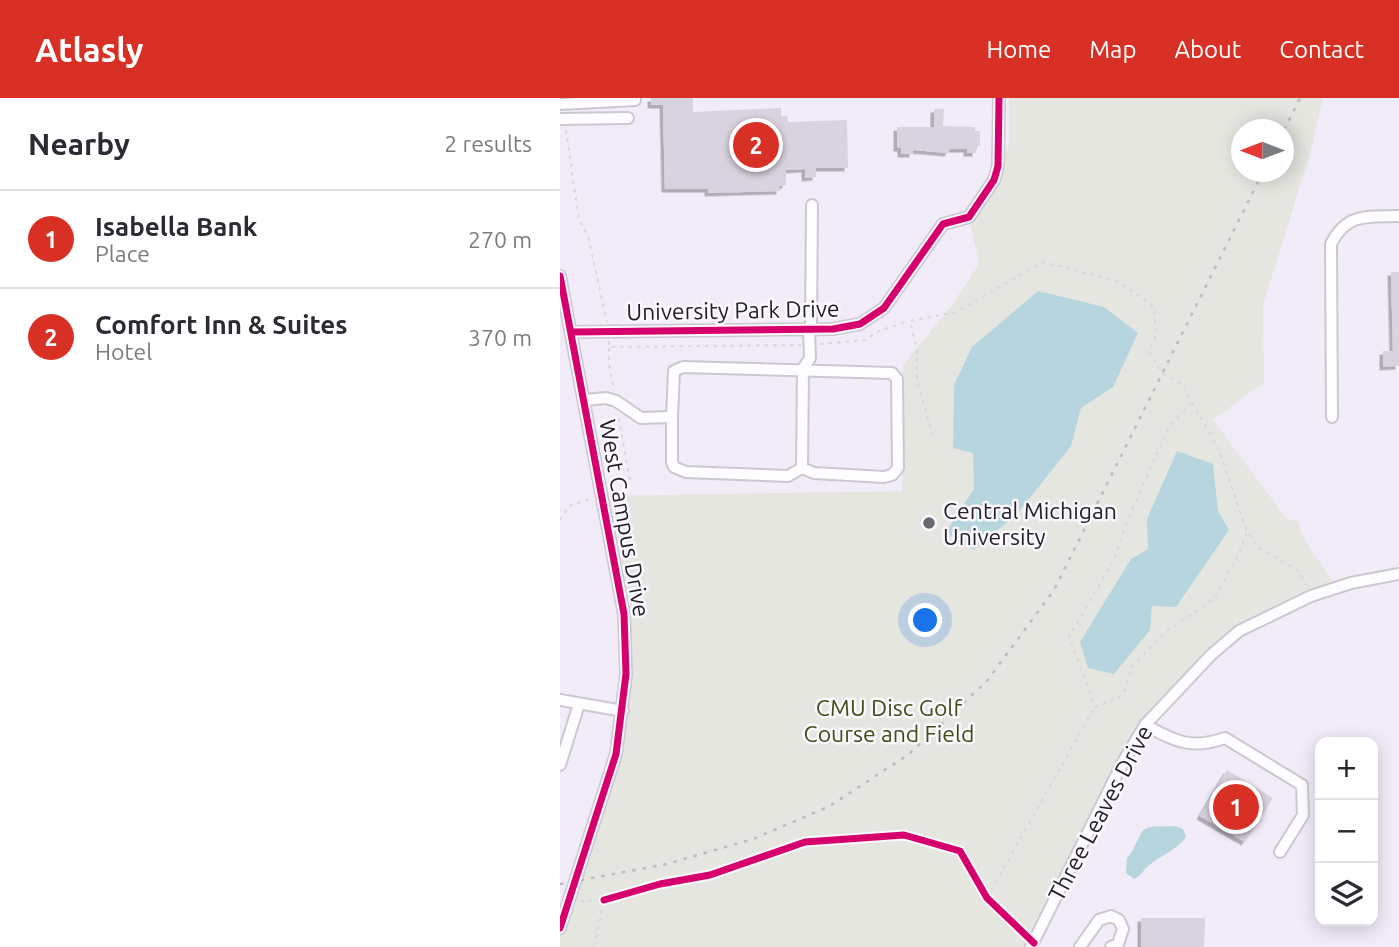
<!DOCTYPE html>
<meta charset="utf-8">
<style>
body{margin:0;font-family:Ubuntu,sans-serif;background:#f2f2f3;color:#2b2b33}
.controls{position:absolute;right:21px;bottom:21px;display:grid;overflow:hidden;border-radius:14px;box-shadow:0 4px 18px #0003}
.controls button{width:63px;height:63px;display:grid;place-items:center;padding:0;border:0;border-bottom:2px solid #e1e1e2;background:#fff;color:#2b2b33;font:35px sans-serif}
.compass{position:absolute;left:671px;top:21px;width:63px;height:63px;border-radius:50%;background:#fff;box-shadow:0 4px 18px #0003;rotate:270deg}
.you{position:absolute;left:366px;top:523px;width:24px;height:24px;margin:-18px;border:5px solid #fff;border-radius:50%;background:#1a73e8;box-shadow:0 0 0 10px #1a73e833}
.badge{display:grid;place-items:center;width:46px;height:46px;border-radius:50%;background:#d93025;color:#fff;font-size:23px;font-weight:700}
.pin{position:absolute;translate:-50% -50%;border:4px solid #fff;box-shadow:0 2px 7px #0006}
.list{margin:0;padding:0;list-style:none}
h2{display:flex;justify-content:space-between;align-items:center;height:91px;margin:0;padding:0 28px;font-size:30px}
h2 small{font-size:23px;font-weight:400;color:#7c7c81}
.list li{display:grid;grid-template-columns:46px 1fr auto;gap:21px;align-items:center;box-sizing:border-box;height:98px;padding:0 28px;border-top:2px solid #e1e1e2}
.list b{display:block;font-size:26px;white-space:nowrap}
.list p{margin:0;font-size:23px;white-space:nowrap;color:#7c7c81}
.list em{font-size:23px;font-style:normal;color:#7c7c81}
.icon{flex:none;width:38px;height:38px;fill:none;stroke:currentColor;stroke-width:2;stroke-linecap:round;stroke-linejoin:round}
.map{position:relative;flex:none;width:839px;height:849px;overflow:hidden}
header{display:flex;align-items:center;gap:42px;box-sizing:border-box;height:98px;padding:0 35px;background:#d93025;color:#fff}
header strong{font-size:33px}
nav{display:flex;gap:38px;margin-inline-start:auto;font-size:24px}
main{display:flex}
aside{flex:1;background:#fff}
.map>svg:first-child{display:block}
</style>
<header>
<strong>Atlasly</strong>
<nav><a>Home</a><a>Map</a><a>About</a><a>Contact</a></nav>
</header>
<main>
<aside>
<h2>Nearby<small>2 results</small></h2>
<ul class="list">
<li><span class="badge">1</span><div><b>Isabella Bank</b><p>Place</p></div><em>270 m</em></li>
<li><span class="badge">2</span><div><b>Comfort Inn &amp; Suites</b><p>Hotel</p></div><em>370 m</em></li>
</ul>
</aside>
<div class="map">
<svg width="839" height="849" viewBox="0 0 839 849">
<defs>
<filter id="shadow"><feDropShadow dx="-3.5" dy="3.5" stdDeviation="0" flood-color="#0004"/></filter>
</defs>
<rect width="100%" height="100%" fill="#f2ecf9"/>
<path fill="#e5e6df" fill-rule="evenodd" d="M449,0H763L750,56L703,207L704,284L653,322L727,421L738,423C743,449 765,466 775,490L679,533L587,623L471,849H0V835L34,728L63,613L64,525L43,398L342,393L343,267L392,207L419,166L409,119L449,46ZM682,32H724V74H682Z"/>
<path fill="#b7d5de" d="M478,193L544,209L578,235L553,289L521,310L511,348L457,416L414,452L385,435L414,391L413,355L393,350L394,287L412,249Z
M617,353L653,366L658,413L669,432L616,509L592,508L590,532L554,576L528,570L520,544L571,461L588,451L587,421Z
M615,728L623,731L626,739C615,754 600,757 587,769C582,774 581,778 574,781L566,775L567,760C575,752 580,733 585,731C592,727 606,729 615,728Z"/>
<path fill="#d9d3df" filter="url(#shadow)" d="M91,0H133V14L221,10V18H227L228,24L287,22L288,70H256V79L245,80V71L226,72V87L220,88V93L148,95V91H105L103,7H91Z
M374,11H384L383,28L415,29V33H420V48H416V55H407V51H390L388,55L353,52V56H341V50H337V29H374Z
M831,174H839V268L823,269V253H833Z
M667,672L713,700L685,744L640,718Z
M581,820H645L644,849H581Z"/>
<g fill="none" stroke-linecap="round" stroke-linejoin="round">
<g stroke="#ccc7d1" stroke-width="14">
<path id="minor" d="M0,6L75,2
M0,21L68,20
M0,178L64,516L66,576L56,656L0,830
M251,231L252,107
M12,234L273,231L300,226L324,210L383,126L409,119L434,82L438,68L439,0
M25,302L46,300L56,303L81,320L112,319V364L114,369L126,374L228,378L242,370L243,271L250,260L249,231
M112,319L114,273L123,269L332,275L337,281L338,370L332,377L324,379L254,375L242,370
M772,319L771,146C787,114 808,119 839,118
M0,602L63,613
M585,627C614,643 632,652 665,640L742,687L743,717L720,754
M0,667L19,606
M471,849L563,664L585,627L651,557L679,533L751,498L791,485L839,476
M520,849L539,822L551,818L559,822L563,831L558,846L551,849"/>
</g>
<path stroke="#d9d8dc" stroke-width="2" stroke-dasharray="3.5 5" stroke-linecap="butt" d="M6,32L19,122L28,138L47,224
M49,243V249L241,247
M260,246L305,242L319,233L349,223
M49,250V265L54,293
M631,305L608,331L565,428L554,461L509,539L535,609L563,597L572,569L605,534L645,508L655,499L678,458L687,434
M373,338L357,282V251L350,223L396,214L483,164L558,183L594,209L596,237L589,254L602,275L622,287L657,348L687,433L697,449L739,473L747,488
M52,396L65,393L70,383L58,316
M0,422L9,408L33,400
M427,800L534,610
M44,802L100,786L150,777L245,744L344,737L400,753L427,800L466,837
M20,803L44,802L34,849"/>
<use href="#minor" stroke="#fdfcfe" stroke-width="10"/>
<path stroke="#bdbcbf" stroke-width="2.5" stroke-dasharray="3.5 7" stroke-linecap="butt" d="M724,32L740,0
M0,786L107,766L193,741L270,708L349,656L427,583L494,492L703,74"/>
<g stroke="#faf8fd" stroke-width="11">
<path id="cycleway" d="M0,178L64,516L66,576L56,656L0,830
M12,234L273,231L300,226L324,210L383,126L409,119L434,82L438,68L439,0
M44,802L100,786L150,777L245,744L344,737L400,753L427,800L474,845"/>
</g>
<use href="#cycleway" stroke="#d6006c" stroke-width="7"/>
</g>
<circle fill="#6b6670" stroke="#faf8fd" stroke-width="2.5" cx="369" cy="425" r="7"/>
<g text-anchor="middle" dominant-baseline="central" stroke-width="5" stroke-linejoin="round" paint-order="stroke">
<g font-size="23" fill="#221e27" stroke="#faf8fd">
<text transform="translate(173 212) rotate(-1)">University Park Drive</text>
<text transform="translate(65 420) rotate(80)">West Campus Drive</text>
<text transform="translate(540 715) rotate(-62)">Three Leaves Drive</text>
</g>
<g font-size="23" fill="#221e27" stroke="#faf8fd" text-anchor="start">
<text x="383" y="412">Central Michigan<tspan x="383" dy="26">University</tspan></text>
</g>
<g font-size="23" fill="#404d17" stroke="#faf8fd">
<text x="329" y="609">CMU Disc Golf<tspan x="329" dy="26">Course and Field</tspan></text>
</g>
</g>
</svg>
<div class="controls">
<button>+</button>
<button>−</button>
<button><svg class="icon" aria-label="layers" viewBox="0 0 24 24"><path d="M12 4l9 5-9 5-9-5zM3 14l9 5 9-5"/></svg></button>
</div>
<svg class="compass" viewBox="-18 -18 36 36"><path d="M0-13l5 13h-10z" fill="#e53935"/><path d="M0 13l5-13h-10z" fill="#7c7c81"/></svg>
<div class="you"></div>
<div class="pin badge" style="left:676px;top:709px">1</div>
<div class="pin badge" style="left:196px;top:47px">2</div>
</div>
</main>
